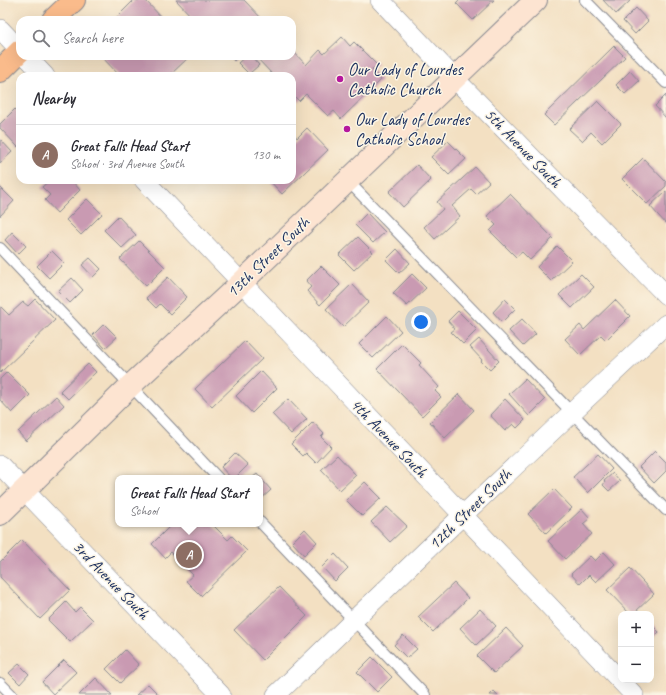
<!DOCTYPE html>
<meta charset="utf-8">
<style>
body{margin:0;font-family:Caveat,sans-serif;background:#f2f2f3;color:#2b2b33}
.controls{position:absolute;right:12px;bottom:12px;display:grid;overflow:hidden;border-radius:8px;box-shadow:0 4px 16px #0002}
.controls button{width:36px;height:36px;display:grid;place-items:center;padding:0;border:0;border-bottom:1px solid #e1e1e2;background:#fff;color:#2b2b33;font:20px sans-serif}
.you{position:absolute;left:421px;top:322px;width:14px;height:14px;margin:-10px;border:3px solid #fff;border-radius:50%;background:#1a73e8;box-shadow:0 0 0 6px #1a73e833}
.badge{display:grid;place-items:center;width:26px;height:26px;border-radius:50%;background:#b5179e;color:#fff;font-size:13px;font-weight:700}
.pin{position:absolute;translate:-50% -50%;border:2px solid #fff;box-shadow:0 1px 4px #0006}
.popup{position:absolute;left:115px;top:475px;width:148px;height:52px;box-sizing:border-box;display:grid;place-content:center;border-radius:8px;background:#fff;filter:drop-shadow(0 1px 3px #0005);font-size:13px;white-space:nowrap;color:#7c7c81}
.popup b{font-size:15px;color:#2b2b33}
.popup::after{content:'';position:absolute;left:50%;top:100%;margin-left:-8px;border:8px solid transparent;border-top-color:#fff}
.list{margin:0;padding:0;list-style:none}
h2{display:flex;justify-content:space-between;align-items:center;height:52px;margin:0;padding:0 16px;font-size:17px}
h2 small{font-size:13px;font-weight:400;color:#7c7c81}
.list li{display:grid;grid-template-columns:26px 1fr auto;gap:12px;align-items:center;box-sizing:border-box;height:60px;padding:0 16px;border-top:1px solid #e1e1e2}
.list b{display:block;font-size:15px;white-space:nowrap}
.list p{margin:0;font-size:13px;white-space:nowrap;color:#7c7c81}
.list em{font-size:13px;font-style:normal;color:#7c7c81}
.icon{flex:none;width:22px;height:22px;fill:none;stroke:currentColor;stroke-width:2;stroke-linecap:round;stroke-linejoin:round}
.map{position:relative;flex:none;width:666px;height:695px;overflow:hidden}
.search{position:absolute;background:#fff;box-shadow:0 4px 16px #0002;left:16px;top:16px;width:280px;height:44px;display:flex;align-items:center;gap:10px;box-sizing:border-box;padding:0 14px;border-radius:12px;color:#7c7c81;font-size:15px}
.panel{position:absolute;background:#fff;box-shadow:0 4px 16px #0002;left:16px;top:72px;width:280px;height:112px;border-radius:12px}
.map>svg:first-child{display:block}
</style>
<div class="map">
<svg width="666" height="695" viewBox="0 0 666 695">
<rect width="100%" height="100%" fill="#fcf5e5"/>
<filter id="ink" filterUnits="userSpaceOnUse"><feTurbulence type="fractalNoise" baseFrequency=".025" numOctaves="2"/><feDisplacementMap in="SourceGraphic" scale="8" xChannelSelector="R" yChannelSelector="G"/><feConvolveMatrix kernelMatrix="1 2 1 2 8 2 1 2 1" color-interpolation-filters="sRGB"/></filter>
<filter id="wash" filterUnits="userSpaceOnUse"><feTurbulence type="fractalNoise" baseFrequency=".012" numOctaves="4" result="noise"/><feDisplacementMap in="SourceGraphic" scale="16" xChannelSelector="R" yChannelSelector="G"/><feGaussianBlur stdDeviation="0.9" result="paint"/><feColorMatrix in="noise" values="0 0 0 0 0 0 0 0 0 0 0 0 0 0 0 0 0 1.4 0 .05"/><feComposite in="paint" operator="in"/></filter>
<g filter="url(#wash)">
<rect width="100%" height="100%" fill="#f3e0c2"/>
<g id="blocks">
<path fill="#c99ab2" d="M134,0H145L164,20H114Z
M176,0H244L263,20H189L192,17Z
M459,0H494L473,20L456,3Z
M603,0H629L630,1L616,14Z
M636,8L648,21L635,34L623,21Z
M342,37L350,46L354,42L377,65L372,70L381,80L341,119L334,111L328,116L306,94L299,101L292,94V76H274L255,56H292V50L306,65L320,50L324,54Z
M614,46L625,57L554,125L544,115Z
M101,56H190L169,76H120Z
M229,56H239L234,61Z
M246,56H251L259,65L249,74L238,63Z
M630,71L639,81L625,94L616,85Z
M666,95V118L655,106Z
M598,101L621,124L602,143L591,132L582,141L569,129Z
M15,109L20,114V145L18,147L0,128V124Z
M307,128L328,150L282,194L269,180H292V135L294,134L297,138Z
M0,139L12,152L0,163Z
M448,141L466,159L449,175L431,157Z
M643,158L666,182V186L647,204L622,179Z
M417,165L431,180L403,207L389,192Z
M475,167L489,182L476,194L471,189L452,206L460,216L435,239L424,227L443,209L437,202Z
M50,180H73L72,181L80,190L57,213L45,200L50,195L42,187Z
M0,187L14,201L0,216Z
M666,191V224L650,206Z
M510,194L553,238L530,260L522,252L516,257L490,231L496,225L487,216Z
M87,199L102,214L81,235L66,220Z
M367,213L385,232L373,243L355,225Z
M118,216L136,235L122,248L104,230Z
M12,232L26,246L18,254L5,240Z
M358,237L373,252L354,270L339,255Z
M139,241L165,267L146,286L120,259Z
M557,246L572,261L551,281L537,267Z
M397,249L410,263L399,273L386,260Z
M52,251L64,263L49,278L37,266Z
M90,258L101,269L93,277L82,265Z
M321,266L340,285L320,305L307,291L311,287L306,281Z
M412,274L426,288L407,306L393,293Z
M581,274L594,287L572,308L559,295Z
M168,277L187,297L170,314L160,304L156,308L146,298Z
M72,278L83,290L70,303L58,291Z
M352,284L369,302L343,327L326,309Z
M35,299L55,320L0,373V306L9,315L23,302L28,306Z
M505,299L515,309L502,322L493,312Z
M615,300L630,316L606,340L601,335L580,355L565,339L580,325L584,330Z
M458,311L477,330L463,344L451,332L455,329L448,321Z
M387,316L401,331L373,358L359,344Z
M522,319L536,334L523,346L509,331Z
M104,324L117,337L105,348L93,335Z
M479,339L499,361L490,370L481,361L482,360L470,347Z
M245,341L262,359L212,407L195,389Z
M402,344L421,363L419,365L439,387L435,391L441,397L422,416L377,369Z
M88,364L96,372L68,399L60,391Z
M261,371L277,388L252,413L236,396Z
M7,372L30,395L12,413L0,400V379Z
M525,379L545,400L529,416L509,394Z
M459,394L474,410L445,438L430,422Z
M56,396L64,405L26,441L18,432Z
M288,399L307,419L291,434L272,414Z
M505,399L525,420L517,428L513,424L505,431L490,415Z
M313,422L324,434L321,437L331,447L316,463L306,453L303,456L291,444Z
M655,451L666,462V471L654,483L639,467Z
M235,453L248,465L235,478H231L221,467Z
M598,454L612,469L588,493L573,477Z
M337,455L356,475L340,490L321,470Z
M613,473L620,481L609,491L603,485L605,482L604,481Z
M257,474L271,490L260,500V478H252Z
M365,482L381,498L362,516L346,500Z
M554,489L572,508L546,533L528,514Z
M387,507L407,526L390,542L371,522Z
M582,509L590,518L583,524L592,534L565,559L548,541Z
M172,524H212L228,540L232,536L247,551L201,596L186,581L193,575L171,552L165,558L152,544Z
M305,529L317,542L304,555L292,542Z
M22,540L70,590L40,619L0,577V562Z
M604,552L615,564L596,582L589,575L580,584L571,574L590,556L595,561Z
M335,554L348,568L335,581L322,567Z
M630,568L654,594L633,614H630L607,590Z
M454,583L468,598L433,632L418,617Z
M279,587L307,616L263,660L234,630Z
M66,602L75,612L80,607L93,620L70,642L48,620Z
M480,609L496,626L476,645L460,628Z
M651,624L659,632L651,640Z
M506,628L523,646L494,673L477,656Z
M403,635L417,649L407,658L394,645Z
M125,650L139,665L120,683L106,669Z
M372,657L392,677L377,692L357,672Z
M64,660L76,672L53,694L42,682Z
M19,664L29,674L20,684L9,673Z
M96,678L112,695H79Z
M148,684L159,695H136Z
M494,691L498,695H490Z"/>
</g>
</g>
<g filter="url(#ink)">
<use href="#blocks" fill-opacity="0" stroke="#878890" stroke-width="1"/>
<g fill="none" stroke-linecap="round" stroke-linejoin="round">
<g stroke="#878890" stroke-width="12">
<path id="lane" d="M585,0L666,83
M348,181L666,510
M0,248L218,478
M260,522L425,695
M0,683L12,695"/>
</g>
<g stroke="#878890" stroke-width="20">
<path id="street" d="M380,0L455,79L666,295
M0,29L20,50
M26,56L45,76
M144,180L634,695
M0,465L221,695
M276,695L463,515L666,324"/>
</g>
<g stroke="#878890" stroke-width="24">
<path id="secondary" d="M0,514L130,386L241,283L536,0"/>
</g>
<g stroke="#878890" stroke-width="24">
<path id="primary" d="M53,20L74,0
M0,71L20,51"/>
</g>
<use href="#lane" stroke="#fff" stroke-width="10"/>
<use href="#street" stroke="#fff" stroke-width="19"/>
<use href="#secondary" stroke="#fde4d1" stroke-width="22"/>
<use href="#primary" stroke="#fabb8b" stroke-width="22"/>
</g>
</g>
<g fill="#b5179e" stroke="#fcf5e5" stroke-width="1.5">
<circle cx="340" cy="79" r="4"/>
<circle cx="347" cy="129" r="4"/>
</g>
<g text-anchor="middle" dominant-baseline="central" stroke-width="3" stroke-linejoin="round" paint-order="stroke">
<g font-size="17" fill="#1b2f5e" stroke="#fcf5e5" text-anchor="start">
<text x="348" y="69">Our Lady of Lourdes<tspan x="348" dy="20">Catholic Church</tspan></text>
<text x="355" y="119">Our Lady of Lourdes<tspan x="355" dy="20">Catholic School</tspan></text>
</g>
<g font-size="17" fill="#1b2f5e" stroke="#fcf5e5">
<text transform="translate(523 148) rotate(46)">5th Avenue South</text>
<text transform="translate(268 257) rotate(-44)">13th Street South</text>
<text transform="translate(389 438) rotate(46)">4th Avenue South</text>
<text transform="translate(470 509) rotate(-44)">12th Street South</text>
<text transform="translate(111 580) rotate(46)">3rd Avenue South</text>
</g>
</g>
</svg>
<div class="controls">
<button>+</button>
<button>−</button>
</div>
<div class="you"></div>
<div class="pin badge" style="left:189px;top:555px;background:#8d6e63">A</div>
<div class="popup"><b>Great Falls Head Start</b>School</div>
<div class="search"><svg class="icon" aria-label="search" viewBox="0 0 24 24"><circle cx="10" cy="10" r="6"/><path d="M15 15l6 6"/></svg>Search here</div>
<section class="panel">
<h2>Nearby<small></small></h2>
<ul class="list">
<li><span class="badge" style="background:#8d6e63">A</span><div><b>Great Falls Head Start</b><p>School · 3rd Avenue South</p></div><em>130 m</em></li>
</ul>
</section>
</div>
